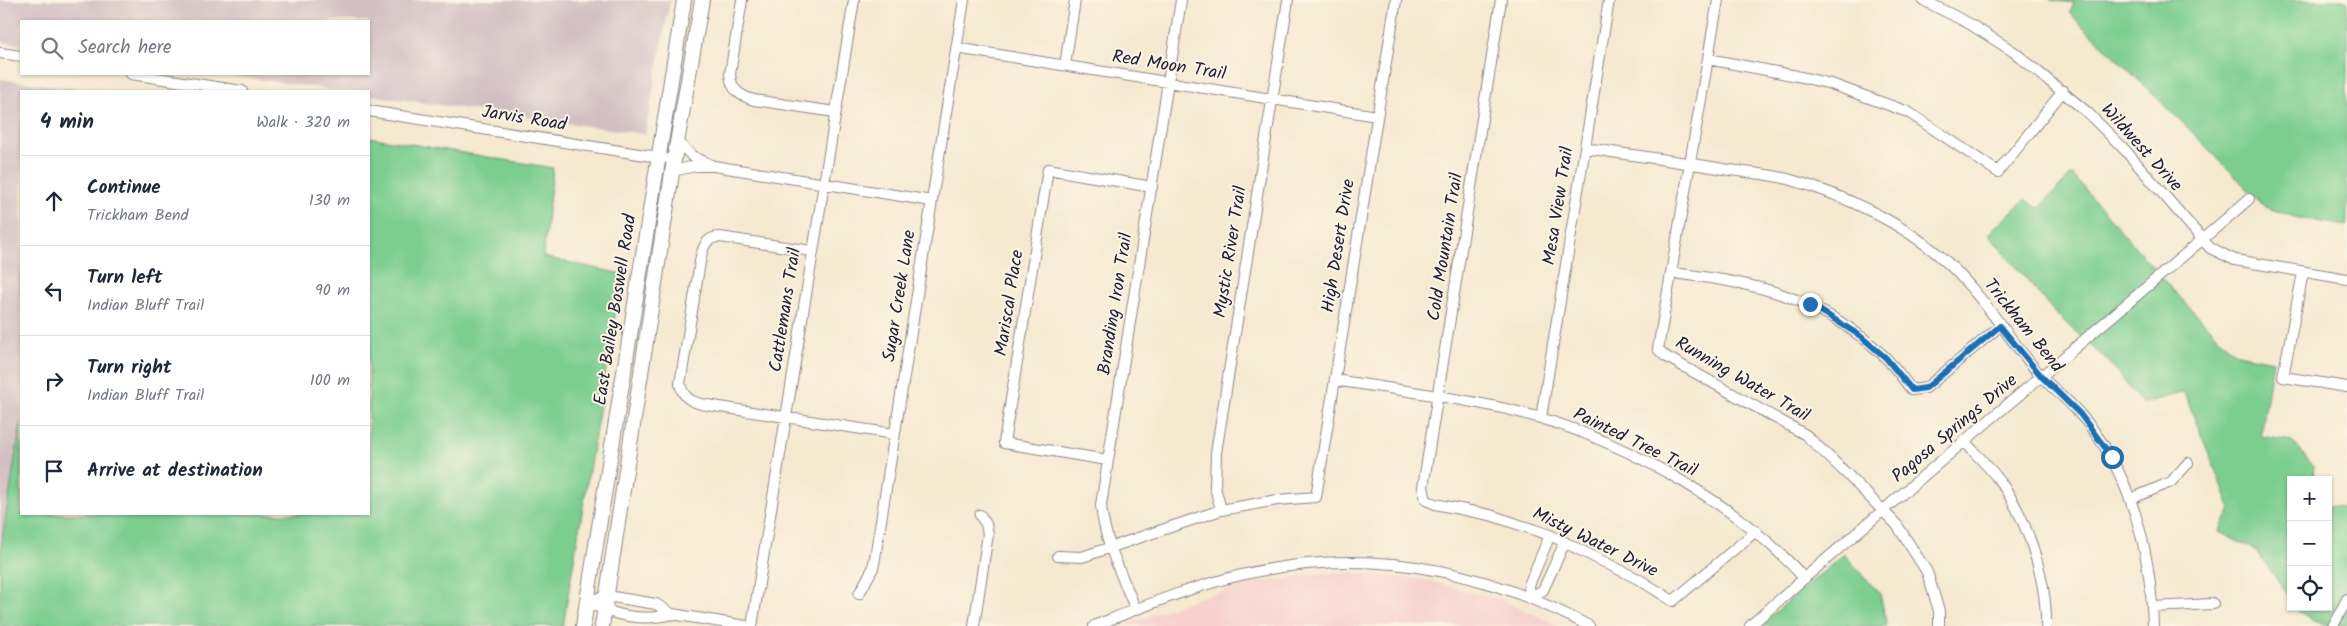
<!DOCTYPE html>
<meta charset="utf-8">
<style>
body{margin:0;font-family:Kalam,sans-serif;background:#f2f2f3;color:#1f2937}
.controls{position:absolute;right:15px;bottom:15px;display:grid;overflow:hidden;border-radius:0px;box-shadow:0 1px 4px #0004}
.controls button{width:45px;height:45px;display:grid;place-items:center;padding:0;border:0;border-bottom:1px solid #e0e1e3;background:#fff;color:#1f2937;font:25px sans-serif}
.stop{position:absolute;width:15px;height:15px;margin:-11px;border:4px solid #1f6fb2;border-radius:50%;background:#fff}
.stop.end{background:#1f6fb2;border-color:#fff;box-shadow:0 1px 5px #0008}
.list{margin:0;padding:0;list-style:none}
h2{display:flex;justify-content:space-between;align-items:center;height:65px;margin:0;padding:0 20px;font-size:21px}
h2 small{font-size:16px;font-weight:400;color:#747a83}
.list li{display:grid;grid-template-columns:32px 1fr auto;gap:15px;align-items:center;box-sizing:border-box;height:90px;padding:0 20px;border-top:1px solid #e0e1e3}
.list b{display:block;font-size:19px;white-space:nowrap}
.list p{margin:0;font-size:16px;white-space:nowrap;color:#747a83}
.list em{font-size:16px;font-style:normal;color:#747a83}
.icon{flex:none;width:28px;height:28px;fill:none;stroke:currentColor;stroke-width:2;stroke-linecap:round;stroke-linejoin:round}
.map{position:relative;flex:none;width:2347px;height:626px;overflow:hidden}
.search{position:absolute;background:#fff;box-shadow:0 1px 4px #0004;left:20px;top:20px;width:350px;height:55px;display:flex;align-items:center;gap:12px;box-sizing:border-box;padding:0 18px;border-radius:0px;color:#747a83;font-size:19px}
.panel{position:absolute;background:#fff;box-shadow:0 1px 4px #0004;left:20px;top:90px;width:350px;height:425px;border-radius:0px}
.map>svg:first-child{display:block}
</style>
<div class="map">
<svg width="2347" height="626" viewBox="0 0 2347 626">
<rect width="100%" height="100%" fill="#fcf5e5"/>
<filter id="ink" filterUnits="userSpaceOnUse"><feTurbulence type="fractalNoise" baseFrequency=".02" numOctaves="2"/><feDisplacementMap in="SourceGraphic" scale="10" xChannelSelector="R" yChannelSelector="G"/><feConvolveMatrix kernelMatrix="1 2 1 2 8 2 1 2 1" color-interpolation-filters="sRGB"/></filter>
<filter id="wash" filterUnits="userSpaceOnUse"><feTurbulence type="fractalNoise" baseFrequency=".0096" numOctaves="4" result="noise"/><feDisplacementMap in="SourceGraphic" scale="20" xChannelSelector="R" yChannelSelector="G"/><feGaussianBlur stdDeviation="1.12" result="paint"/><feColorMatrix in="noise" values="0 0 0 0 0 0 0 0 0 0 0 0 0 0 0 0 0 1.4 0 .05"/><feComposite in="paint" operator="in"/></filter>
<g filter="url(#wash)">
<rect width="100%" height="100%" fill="#f5e9d0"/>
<path fill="#f7d0cd" d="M1329,573H1356L1422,579L1502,600L1559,626H1122L1192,600L1252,583Z"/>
<path fill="#d2bec3" d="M0,0H670L645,134L369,95V91H342L220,74H369V21H21V45L0,41Z
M0,79L75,89V91H21V422L0,554Z"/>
<path fill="#7cce8f" stroke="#4f7865" d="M2050,0H2347V226L2298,218L2265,207L2186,126L2069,13L2074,3Z
M369,137L553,168L543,257L622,274L563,626H0V554L21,422V514H369Z
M2072,174L2169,286L2234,353L2273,361L2261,436L2292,441L2314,467L2313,480H2291V600L2257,551L2219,532L2231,509L2184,392L2142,404L2108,361L2056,314L1988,234L2025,199L2039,208Z
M2328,506L2347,507V626C2328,626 2308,624 2296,607H2328Z
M1844,554L1880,594L1887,626H1759Z"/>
</g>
<g filter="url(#ink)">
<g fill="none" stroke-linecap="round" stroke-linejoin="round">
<g stroke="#8c8686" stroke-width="12">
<path id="minor" d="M742,0L730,74C731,90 740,96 754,100L835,112
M1501,0L1423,487L1426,500L1435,504L1490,515L1550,535L1640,580L1673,601L1756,531
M1718,0L1658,349L1665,356L1806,435L1846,473L1897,525L1927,572L1939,611V626
M1923,0L1970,24L2014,52L2088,113L2124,149L2210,248L2235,260L2347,279
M956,48L1377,116
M0,53L21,56
M1708,59L1797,76L1831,84L1908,112L1998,172L2063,91
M1065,65L1075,0
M131,74L242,91
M369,111L664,158
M677,141L692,156L711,165
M1585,148C1631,155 1677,161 1723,169C1744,172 1767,174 1788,179C1845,195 1906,224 1950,265C1984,298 2010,340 2041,376C2053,389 2068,400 2079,413C2131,470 2151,551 2153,626
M672,171L696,166H714L932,201
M812,251L720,237C707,237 704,245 701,256L680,384C683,396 689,401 701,404L894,434
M2303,272L2283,377L2347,387
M1672,273C1755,282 1822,297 1885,357C1895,367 1903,379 1912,390L1926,388L2000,326
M1335,380C1391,389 1450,396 1506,409C1608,432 1734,499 1804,578
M1541,418L1609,0
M1965,442C1975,453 1986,464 1996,476C2026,514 2047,578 2046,626
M1107,460L1004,443L1048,169L1152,187
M2131,499L2171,482L2188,463
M1221,510L1215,487L1216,453L1288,0
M1550,535L1529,585L1530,598L1543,590L1565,542
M1058,556L1082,557L1221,510L1277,500L1316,497L1396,0
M859,594L873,568L875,558L964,0
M587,601L607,596L656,604L672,614L746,626
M587,601C612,616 644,622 672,614
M2153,607L2213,604
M1135,608C1122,575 1104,541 1101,505L1181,0
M752,626L854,0
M974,626L988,534L986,524L980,515
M1094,626C1142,607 1190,587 1241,575C1363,546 1479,567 1589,626
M1750,626C1913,481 2084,343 2249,199
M2333,626L2347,599"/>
</g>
<g stroke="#8c8686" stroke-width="16">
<path id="major" d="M583,626L684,0
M602,626L674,160L702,0"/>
</g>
<use href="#minor" stroke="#fff" stroke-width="10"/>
<use href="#major" stroke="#fff" stroke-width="14"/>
</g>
</g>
<g fill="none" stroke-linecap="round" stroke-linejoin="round" filter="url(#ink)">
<path stroke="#1f6fb2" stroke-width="6" d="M1810,304L1859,335L1886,358L1912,390L1926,388L2000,326L2042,377L2080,414L2112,457"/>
</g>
<g text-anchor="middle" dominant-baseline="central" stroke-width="4" stroke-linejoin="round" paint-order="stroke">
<g font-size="18" fill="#22223b" stroke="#fcf5e5">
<text transform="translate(1169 66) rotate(9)">Red Moon Trail</text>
<text transform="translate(524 119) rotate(9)">Jarvis Road</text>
<text transform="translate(2141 148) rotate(48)">Wildwest Drive</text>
<text transform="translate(1559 206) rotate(-81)">Mesa View Trail</text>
<text transform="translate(1339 246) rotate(-81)">High Desert Drive</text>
<text transform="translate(1446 247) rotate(-81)">Cold Mountain Trail</text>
<text transform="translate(1231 252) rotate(-81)">Mystic River Trail</text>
<text transform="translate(900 296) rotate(-81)">Sugar Creek Lane</text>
<text transform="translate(1010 303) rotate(-81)">Mariscal Place</text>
<text transform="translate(1116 304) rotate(-81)">Branding Iron Trail</text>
<text transform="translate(616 310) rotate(-81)">East Bailey Boswell Road</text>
<text transform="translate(786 310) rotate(-81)">Cattlemans Trail</text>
<text transform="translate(2023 326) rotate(51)">Trickham Bend</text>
<text transform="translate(1742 380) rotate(30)">Running Water Trail</text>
<text transform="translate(1955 429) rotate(-40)">Pagosa Springs Drive</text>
<text transform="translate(1635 443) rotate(26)">Painted Tree Trail</text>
<text transform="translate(1595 543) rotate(26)">Misty Water Drive</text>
</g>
</g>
</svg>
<div class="controls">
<button>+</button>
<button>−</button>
<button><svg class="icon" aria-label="locate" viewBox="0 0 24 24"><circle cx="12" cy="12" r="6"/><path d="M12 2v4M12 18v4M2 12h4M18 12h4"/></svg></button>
</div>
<div class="stop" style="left:2112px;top:457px"></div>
<div class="stop end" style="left:1810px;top:304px"></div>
<div class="search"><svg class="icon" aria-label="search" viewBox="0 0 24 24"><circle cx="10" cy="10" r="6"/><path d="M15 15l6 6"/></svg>Search here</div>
<section class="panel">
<h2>4 min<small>Walk · 320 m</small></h2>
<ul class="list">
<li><svg class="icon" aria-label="ahead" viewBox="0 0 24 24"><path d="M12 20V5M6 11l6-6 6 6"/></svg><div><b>Continue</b><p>Trickham Bend</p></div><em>130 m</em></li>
<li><svg class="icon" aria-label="left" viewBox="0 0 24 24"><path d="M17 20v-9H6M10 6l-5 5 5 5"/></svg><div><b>Turn left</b><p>Indian Bluff Trail</p></div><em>90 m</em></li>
<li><svg class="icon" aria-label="right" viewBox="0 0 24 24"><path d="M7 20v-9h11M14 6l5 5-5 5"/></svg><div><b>Turn right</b><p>Indian Bluff Trail</p></div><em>100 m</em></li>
<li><svg class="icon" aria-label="arrive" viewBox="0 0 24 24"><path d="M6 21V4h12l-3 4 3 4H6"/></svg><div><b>Arrive at destination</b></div></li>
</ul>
</section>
</div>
